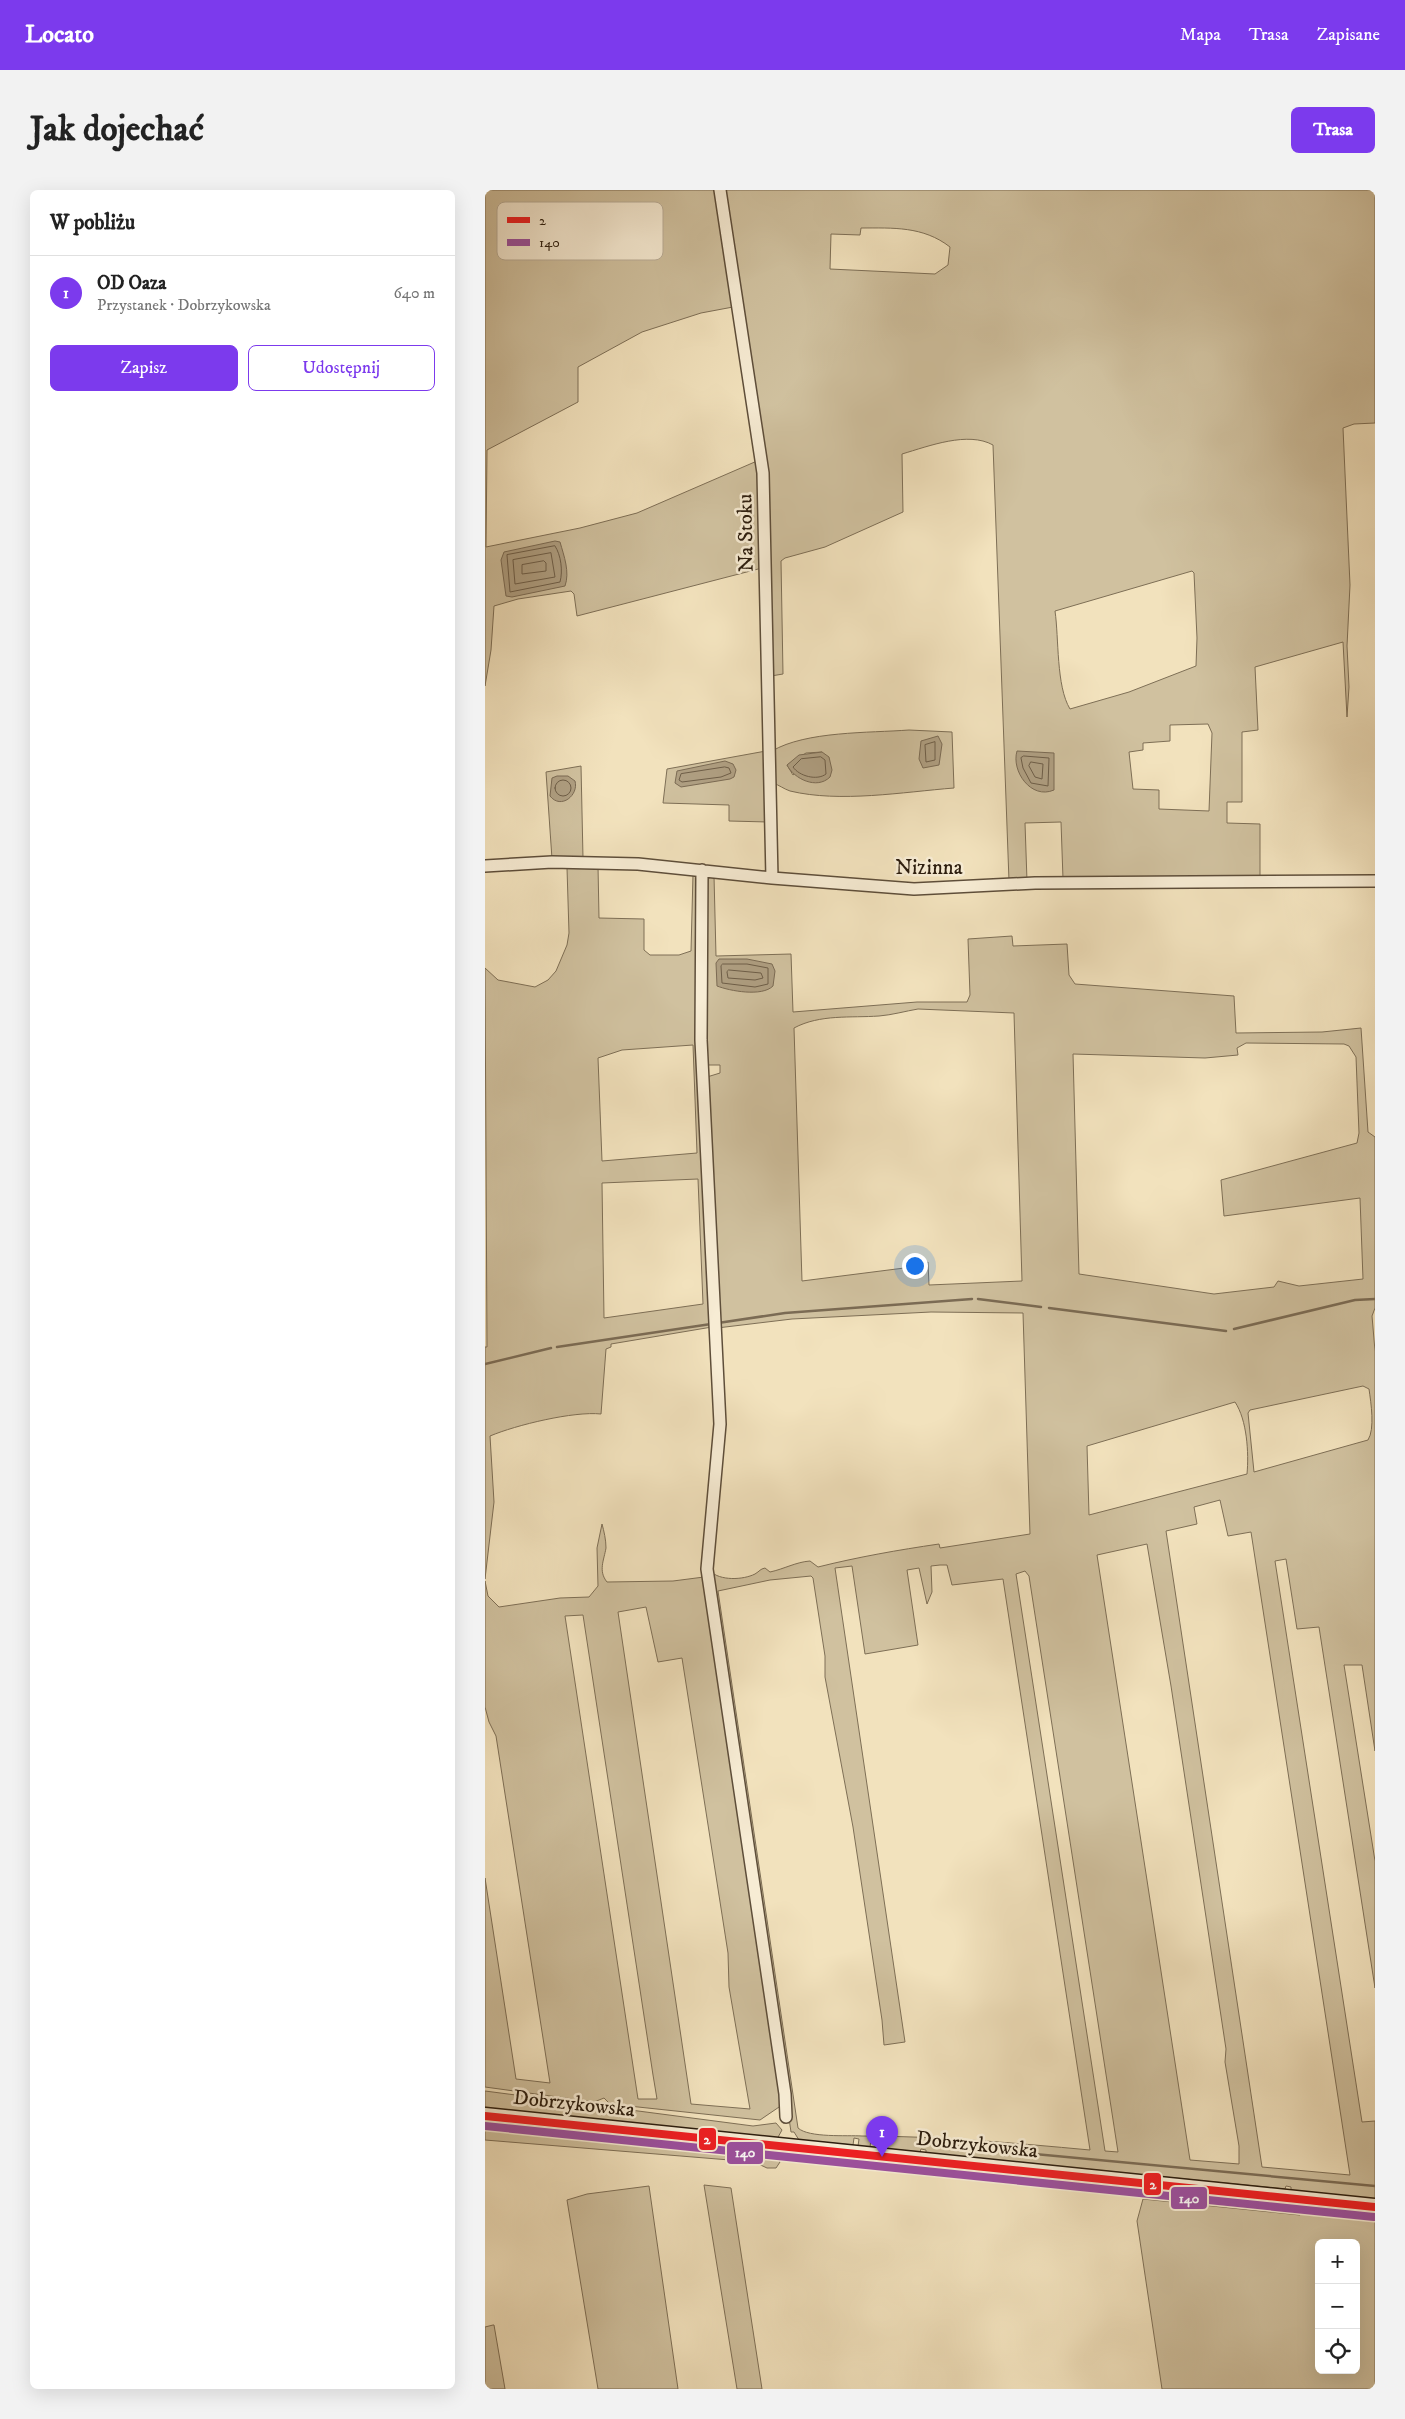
<!DOCTYPE html>
<html lang="pl">
<meta charset="utf-8">
<style>
body{margin:0;font-family:"IM FELL DW Pica",serif;background:#f2f2f2;color:#222}
.controls{position:absolute;right:15px;bottom:15px;display:grid;overflow:hidden;border-radius:8px;box-shadow:0 5px 20px #0002}
.controls button{width:45px;height:45px;display:grid;place-items:center;padding:0;border:0;border-bottom:1px solid #e0e0e0;background:#fff;color:#222;font:25px sans-serif}
.you{position:absolute;left:429px;top:1075px;width:18px;height:18px;margin:-12px;border:4px solid #fff;border-radius:50%;background:#1a73e8;box-shadow:0 0 0 8px #1a73e833}
.badge{display:grid;place-items:center;width:32px;height:32px;border-radius:50%;background:#7c3aed;color:#fff;font-size:16px;font-weight:700}
.pin{position:absolute;translate:-50% -41px;filter:drop-shadow(0 1px 2px #0008)}
.pin::after{content:'';position:absolute;top:26px;width:18px;height:15px;background:inherit;clip-path:polygon(0 0,100% 0,50% 100%)}
.list{margin:0;padding:0;list-style:none}
h2{display:flex;justify-content:space-between;align-items:center;height:65px;margin:0;padding:0 20px;font-size:21px}
h2 small{font-size:16px;font-weight:400;color:#767676}
.list li{display:grid;grid-template-columns:32px 1fr auto;gap:15px;align-items:center;box-sizing:border-box;height:75px;padding:0 20px;border-top:1px solid #e0e0e0}
.list b{display:block;font-size:19px;white-space:nowrap}
.list p{margin:0;font-size:16px;white-space:nowrap;color:#767676}
.list em{font-size:16px;font-style:normal;color:#767676}
.actions{display:flex;gap:10px;padding:15px 20px}
.actions a{flex:1;padding:11px 0;border:1px solid #7c3aed;border-radius:8px;text-align:center;font-size:18px;color:#7c3aed}
.actions .main{background:#7c3aed;color:#fff}
.icon{flex:none;width:28px;height:28px;fill:none;stroke:currentColor;stroke-width:2;stroke-linecap:round;stroke-linejoin:round}
.map{position:relative;flex:none;width:890px;height:2199px;overflow:hidden;border-radius:8px}
header{display:flex;align-items:center;gap:30px;box-sizing:border-box;height:70px;padding:0 25px;background:#7c3aed;color:#fff}
header strong{font-size:24px}
nav{display:flex;gap:28px;margin-inline-start:auto;font-size:18px}
.intro{display:flex;align-items:center;justify-content:space-between;box-sizing:border-box;height:120px;padding:0 30px}
h1{margin:0;font-size:35px}
.button{padding:12px 22px;border-radius:8px;background:#7c3aed;color:#fff;font-size:18px;font-weight:700}
main{display:flex;gap:30px;padding:0 30px}
aside{flex:1;background:#fff;border-radius:8px;box-shadow:0 5px 20px #0002}
.map>svg:first-child{display:block}
</style>
<header>
<strong>Locato</strong>
<nav><a>Mapa</a><a>Trasa</a><a>Zapisane</a></nav>
</header>
<div class="intro"><h1>Jak dojechać</h1><a class="button">Trasa</a></div>
<main>
<aside>
<h2>W pobliżu<small></small></h2>
<ul class="list">
<li><span class="badge">1</span><div><b>OD Oaza</b><p>Przystanek · Dobrzykowska</p></div><em>640 m</em></li>
</ul>
<div class="actions"><a class="main">Zapisz</a><a>Udostępnij</a></div>
</aside>
<div class="map">
<svg width="890" height="2199" viewBox="0 0 890 2199">
<rect width="100%" height="100%" fill="#f2e2bd"/>
<filter id="stains"><feTurbulence type="fractalNoise" baseFrequency=".004" numOctaves="4"/><feColorMatrix values="0 0 0 0 .2 0 0 0 0 .09 0 0 0 0 .02 0 0 0 .5 -.17"/></filter>
<radialGradient id="worn" r=".72"><stop offset=".6" stop-color="#630" stop-opacity="0"/><stop offset="1" stop-color="#630" stop-opacity=".3"/></radialGradient>
<path fill="#d0c19f" stroke="#7e6f56" fill-rule="evenodd" d="M0,0H232L248,117L216,123L157,142L93,177V212L2,260L1,357L95,338L152,323L272,271L277,378L92,426L89,404L86,401L33,409L9,416L6,460L0,496Z
M238,0H890V233L869,234L858,238L865,395L862,456L864,497L862,527L858,452L770,477L773,540L757,542V612H742V633L775,634V690L578,689L576,632L540,633L542,691H524L508,255C483,241 444,256 417,264L418,322L340,357L300,368L296,371L298,484L286,486L282,333ZM376,38C408,38 438,36 465,57L463,75L450,84L345,79L346,44L375,45ZM707,381L709,383L712,448L711,476L644,502L585,519C571,496 574,448 570,421ZM723,534L727,543L724,621L674,619V600L648,599L644,562L658,560V553L685,551V535Z
M424,540L467,542L469,598C418,602 355,613 305,601C299,599 294,595 288,593L287,561C321,541 384,543 424,540ZM337,562L308,585L302,575L321,563Z
M281,561L283,632L244,631V615L178,613L182,579Z
M96,576L98,668L67,669L61,582Z
M113,676L114,728L159,729V760L165,765H194L206,761L208,684L214,692L227,1137L126,1154V1157L121,1159L116,1224C89,1221 31,1235 5,1246L9,1312L0,1389V1157H2L0,778L13,790L50,797L63,790L71,781L82,755L84,743L82,678ZM208,855L212,963L117,971L113,868L137,860ZM213,989L218,1114L119,1128L117,993Z
M229,686L231,766L306,764L308,822L432,812H482L485,805L483,749L527,746L528,756L582,754L584,785L590,794L749,806L751,843L837,842L876,838L883,942L890,947V1118L887,1126L890,1161V1561L877,1475H859L890,1671V1798L834,1437L812,1439L801,1369L790,1371L877,1932L890,1931V2009L806,2000V1997L801,1996L800,1999L441,1963V1960L436,1959L435,1962L393,1958V1951L386,1950L385,1957L373,1956L374,1949L369,1948L368,1955L314,1950L309,1942H306L225,1381C235,1391 258,1390 270,1384C275,1381 275,1379 280,1378L285,1382C299,1379 311,1372 325,1371L333,1377C373,1367 413,1360 454,1354L455,1358L545,1344L538,1123L446,1122L307,1129L232,1138L229,1004L222,887L235,883V875H223L220,871L222,689ZM433,819L529,823L537,1091L444,1095L443,1072L435,1076L317,1091L309,838C335,824 366,828 394,826C407,825 421,821 433,819ZM761,853L859,854L864,856L871,867L874,943L872,953L736,990L739,1026L875,1008L878,1089L814,1096L793,1091L789,1097L729,1104L594,1084L588,864L720,868L753,865L752,858ZM878,1196L884,1199C886,1213 890,1239 883,1250L769,1282L763,1223L765,1220ZM750,1212C762,1230 764,1263 762,1284L604,1325L602,1256ZM735,1310L743,1346L766,1342L865,1985L777,1977L681,1341L712,1334L709,1317ZM662,1354L686,1496L741,1859L740,1872L754,1956V1974L705,1970L612,1365ZM455,1375H462L467,1395L518,1389L605,1960C529,1953 453,1946 377,1946C362,1945 324,1948 313,1938L233,1401L285,1390L326,1386L328,1388L340,1466V1487L368,1637L397,1830L399,1855L420,1852L350,1378L367,1376L380,1464L433,1455L422,1380L434,1378L442,1414L447,1402L446,1376ZM540,1381L544,1386L633,1962L620,1961L531,1384Z
M117,1334C119,1341 121,1350 121,1358C119,1370 113,1381 122,1392L188,1391L219,1387L297,1915L275,1930L125,1914L119,1908L109,1912L0,1897V1688L31,1889L65,1893L11,1546L4,1532L0,1517V1391L3,1406L14,1417L75,1408L104,1407L113,1396L112,1358ZM161,1417L173,1472L197,1468L243,1763L244,1797L265,1919L206,1914L133,1422ZM98,1425L168,1885L172,1909H153L80,1426Z
M0,1901L268,1936L291,1933L297,1940L292,1949L0,1921Z
M0,1932L290,1963L295,1972L291,1978H282L269,1972L0,1950Z
M219,1995L246,1998L277,2199H252Z
M164,1996L193,2199H113L82,2010L102,2004Z
M658,2009L815,2025L817,2018L890,2026V2199H677L652,2031ZM834,2053H871V2180H834Z
M8,2135H9L20,2199H0V2137Z"/>
<path fill="#af9f82" stroke="#7b6b54" d="M70,351L75,352C79,366 85,382 80,396L27,407L21,406L16,370L19,362Z
M453,546L457,554L454,575L438,578L434,569L436,551Z
M532,561L569,563V600C546,610 526,581 532,561Z
M337,562L344,567L347,580L345,587C332,600 309,589 302,575L314,565Z
M240,571L248,574L251,580L249,587L245,589L196,597L190,593L192,581Z
M72,586H83L90,591C94,605 76,620 65,606L67,588Z
M234,769H262L287,774L290,781L288,796C277,807 245,801 232,796L231,773Z"/>
<g fill="none" stroke-linecap="round" stroke-linejoin="round">
<path stroke="#6e5e48" stroke-width="1" d="M70,356C76,365 78,381 75,392L25,402L22,365Z
M66,363L70,387L30,394L28,370Z
M59,371L61,373V381L37,384V375Z
M450,552V570L441,572L440,555Z
M539,566L564,568L563,596L546,593L538,578L536,568Z
M336,567L340,570L341,584C332,591 314,586 308,577L316,569Z
M546,572L558,574L557,589L550,587L544,576Z
M240,577L244,578L246,583L236,587L197,592L194,590L196,584Z
M70 598a8 8 0 1 1 16 0a8 8 0 1 1-16 0Z
M238,774H262L283,778V794L270,797L237,793L236,776Z
M244,780L276,783L278,788L270,790L243,788L242,782Z"/>
<path stroke="#7b6b54" stroke-width="2.5" d="M493,1109L556,1117
M564,1118L741,1141
M233,1133L300,1123L487,1109
M749,1139L870,1110L890,1109
M72,1157L226,1134
M0,1174L66,1158
M443,1954L890,1996"/>
<g stroke="#5e4e3a" stroke-width="14">
<path id="minor" d="M235,0L278,283L287,688
M0,676L67,672L153,674L287,688L429,699L550,693L890,691
M217,680L216,850L235,1234L222,1379L300,1904L301,1927"/>
</g>
<g stroke="#2c1d0e" stroke-width="19">
<path id="secondary" d="M0,1926L890,2017"/>
</g>
<use href="#minor" stroke="#f7ecd4" stroke-width="11"/>
<use href="#secondary" stroke="#f7ecd4" stroke-width="16"/>
<g stroke="#f7ecd4" stroke-width="11">
<path id="bus-1" d="M0,1926L890,2017"/>
</g>
<g stroke="#f7ecd4" stroke-width="11">
<path id="bus-2" d="M0,1936L889,2027"/>
</g>
<use href="#bus-1" stroke="#ee1f23" stroke-width="8"/>
<use href="#bus-2" stroke="#9c509f" stroke-width="8"/>
</g>
<g text-anchor="middle" dominant-baseline="central" stroke-width="5" stroke-linejoin="round" paint-order="stroke">
<g font-size="21" fill="#2c1d0e" stroke="#f7ecd4">
<text transform="translate(261 343) rotate(-91)">Na Stoku</text>
<text x="444" y="678">Nizinna</text>
<text transform="translate(89 1914) rotate(6)">Dobrzykowska</text>
<text transform="translate(492 1955) rotate(6)">Dobrzykowska</text>
</g>
</g>
<rect x="12" y="12" width="166" height="58" rx="8" fill="#f7ecd4" stroke="#baae99" stroke-width="1"/>
<rect x="22" y="27" width="23" height="6" fill="#ee1f23"/>
<rect x="22" y="49" width="23" height="7" fill="#9c509f"/>
<g font-size="14" fill="#2c1d0e">
<text x="54" y="35">2</text>
<text x="54" y="57">140</text>
</g>
<g stroke="#f7ecd4" stroke-width="2">
<rect x="213" y="1937" width="19" height="24" rx="5" fill="#ee1f23"/>
<rect x="241" y="1951" width="38" height="24" rx="5" fill="#9c509f"/>
<rect x="658" y="1982" width="19" height="24" rx="5" fill="#ee1f23"/>
<rect x="685" y="1996" width="38" height="24" rx="5" fill="#9c509f"/>
</g>
<g font-size="14" text-anchor="middle" font-weight="bold" fill="#fff">
<text x="222" y="1954">2</text>
<text x="260" y="1967">140</text>
<text x="668" y="1999">2</text>
<text x="704" y="2013">140</text>
</g>
<rect width="100%" height="100%" filter="url(#stains)"/>
<rect width="100%" height="100%" fill="url(#worn)"/>
</svg>
<div class="controls">
<button>+</button>
<button>−</button>
<button><svg class="icon" aria-label="locate" viewBox="0 0 24 24"><circle cx="12" cy="12" r="6"/><path d="M12 2v4M12 18v4M2 12h4M18 12h4"/></svg></button>
</div>
<div class="you"></div>
<div class="pin badge" style="left:397px;top:1967px">1</div>
</div>
</main>
